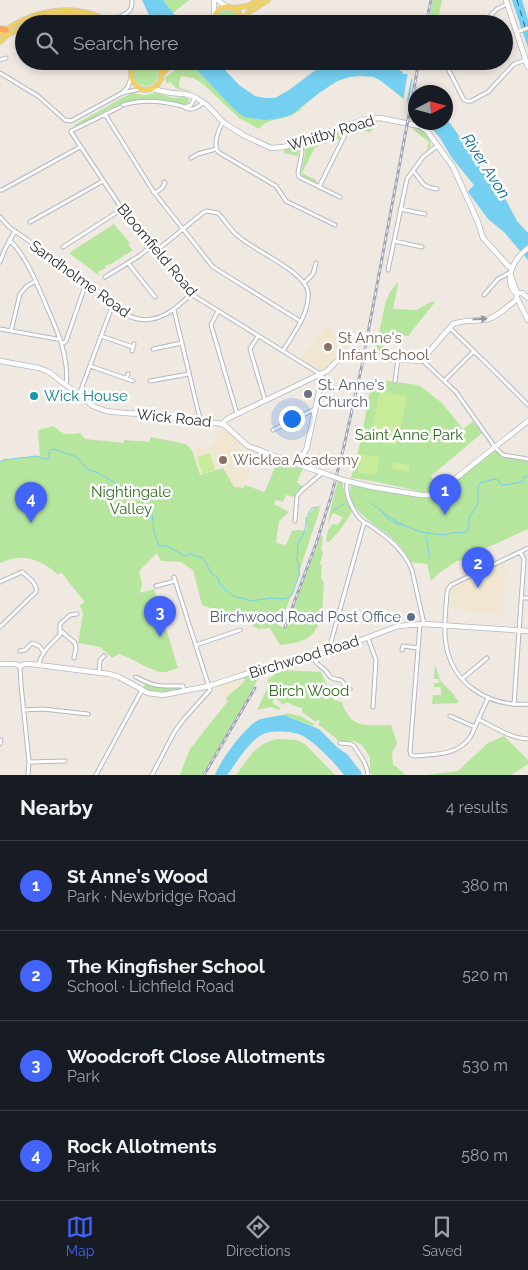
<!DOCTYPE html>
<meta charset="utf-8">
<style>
body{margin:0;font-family:Raleway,sans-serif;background:#20242c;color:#f1f3f6}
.compass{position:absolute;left:408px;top:85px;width:45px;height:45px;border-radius:50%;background:#171b24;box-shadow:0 2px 8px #0003;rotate:84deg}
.you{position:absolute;left:291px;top:418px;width:18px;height:18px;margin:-12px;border:4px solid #fff;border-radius:50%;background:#1a73e8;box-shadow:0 0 0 8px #1a73e833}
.badge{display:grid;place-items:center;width:32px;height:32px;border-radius:50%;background:#4264fb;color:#fff;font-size:16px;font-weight:700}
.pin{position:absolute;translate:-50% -41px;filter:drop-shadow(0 1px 2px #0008)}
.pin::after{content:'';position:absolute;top:26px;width:18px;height:15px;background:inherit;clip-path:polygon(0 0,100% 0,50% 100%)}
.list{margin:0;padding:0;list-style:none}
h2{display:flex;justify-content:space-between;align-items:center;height:65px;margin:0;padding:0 20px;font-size:21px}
h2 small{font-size:16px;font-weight:400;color:#9ea1a6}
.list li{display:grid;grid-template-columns:32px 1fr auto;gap:15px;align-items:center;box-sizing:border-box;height:90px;padding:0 20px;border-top:1px solid #363941}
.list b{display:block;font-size:19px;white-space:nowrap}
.list p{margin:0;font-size:16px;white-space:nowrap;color:#9ea1a6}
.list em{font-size:16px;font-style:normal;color:#9ea1a6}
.icon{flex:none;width:28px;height:28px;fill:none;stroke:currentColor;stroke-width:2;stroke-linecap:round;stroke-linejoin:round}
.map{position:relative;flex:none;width:528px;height:775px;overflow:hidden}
.search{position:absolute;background:#171b24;box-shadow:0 2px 8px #0003;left:15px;right:15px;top:15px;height:55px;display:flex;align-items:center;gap:12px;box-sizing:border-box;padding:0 18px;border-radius:28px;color:#9ea1a6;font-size:19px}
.sheet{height:425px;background:#171b24}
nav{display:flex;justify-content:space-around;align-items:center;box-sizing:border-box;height:70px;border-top:1px solid #363941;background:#171b24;font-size:14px;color:#9ea1a6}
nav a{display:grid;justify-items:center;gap:2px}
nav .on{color:#4264fb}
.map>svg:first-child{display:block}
</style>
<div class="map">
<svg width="528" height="775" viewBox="0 0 528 775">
<rect width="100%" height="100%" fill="#efe9e1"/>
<path fill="#f0e6d1" d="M329,325L337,338L345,346L352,350L339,355L330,365L320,371L300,358Z
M221,429L230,433L241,444L255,452L256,454L244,488L235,487L221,474L227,470L223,466L195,478L192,458L196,448H206L213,446Z
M506,562L503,615L450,608V594L453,588Z
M244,678L245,681L241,683L226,698L219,686Z"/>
<path fill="#b6e59e" d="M155,0H189L173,13L179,24Z
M433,0H442L437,24H428Z
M226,10C234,10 240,15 239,24H217C216,17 219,12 226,10Z
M61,15H69L85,17L77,20L79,24H74L72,19L62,20V22L58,24H50L49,20Z
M187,61H198L249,110L326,78L380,70L415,111C405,101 386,81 373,77C347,68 319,93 301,108V110C297,112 294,114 290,116C279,120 266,119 259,129L239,118L204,85L192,77L191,78L181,76L179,84L180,88L191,91V92L176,88L170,82L167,84L165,78L171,73Z
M134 74a12 12 0 1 1 24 0a12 12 0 1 1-24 0Z
M133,93L143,95L158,93L173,98L184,97L188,98L189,102L188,104C175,106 162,98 149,99C122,99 99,114 77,127L74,125L122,98Z
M378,120L370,133L359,128L356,133L352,131L344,134L341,140L337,139L336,141L332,139L331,141H328L326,144L322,142L321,144L319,143L317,148L315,147L302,173L318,181L314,183L302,176L301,172L305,153L304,145L306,143L368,121Z
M414,127C422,129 431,137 431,146L426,151L429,143C424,137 418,134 413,129Z
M294,146L297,147L299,150L298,156L284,153L285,150Z
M114,224L130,243L128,244L133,251H131L126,255L124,254L123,257H121V258L115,261L112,264H110L105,266L106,268L98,272L100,276L69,253Z
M397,283L398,284L393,309L416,310L431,302H435L408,336L387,333L381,356L370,353L377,343L385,304L390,292Z
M372,379L412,384L420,386L442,403L463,429L473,421L482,433L431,476L439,489L427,493L373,481L351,478L362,435Z
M54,426C61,435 70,435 80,433L85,439L124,443V440L150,442V437L186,444L192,450L200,475L223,468L234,487L244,488L245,485L264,492L265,491L278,460L303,468L297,482L303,487L297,492L295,497L286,495L283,502L276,500L274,504L289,512L279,521L276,543L286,545L292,531L298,530L306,531C308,525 306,524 306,520C307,515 311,511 315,508L320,509L300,569V574L279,626L286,628L321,535L323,537L321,550L323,552L320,564L322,565L321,578L324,583C322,603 325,630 304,640C297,643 288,644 280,645L270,628L258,629L240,618L202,605L193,570L181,562L161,561L157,553L139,571L142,584L140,593L154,589L178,668C174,669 169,671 166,672C152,673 133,658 119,654L112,658L100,647L78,643L83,614L82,611L83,610L79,606L85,602L71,585L62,573L57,574C47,564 31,556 16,558C10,559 5,561 0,563V462L3,460L37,456L40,457L38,431L42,429Z
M496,450L501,455L528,461V529L471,555L466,560L457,561L439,573L431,581L427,564L411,562C407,553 399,544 392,538C377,524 345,511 351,485L373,490L427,498L433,497Z
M338,480L342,482L346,499L352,511C346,523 339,532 329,542L326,541L328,530L333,524L337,525L341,521L342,517L333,513L328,524L331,507Z
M435,665L440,680L454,695L459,703L432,704L433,695H441V687H434V683H439V679H434Z
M281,670L321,672L334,700L342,702C350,730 368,725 391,725L397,743L392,753L393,765L397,767L405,775H372L370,771V757L362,745L354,741H339L318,724L320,721L318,720L316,722L302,712V708L292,705L287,702L283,705L276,698L272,702L280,708L279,710L271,707L257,710L267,689L268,679Z
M253,674L257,681L230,729L202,775H180L190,749L228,701L226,698L245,681L244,677Z
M146,683L156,687H180L182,688V689C168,692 156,695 143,688Z
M286,713L300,716L314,724L313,726L284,715Z
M504,736L528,760V764L511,775H425L458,771L488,743Z
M278,739L296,740L305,744L335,775H236C249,758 255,743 278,739Z"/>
<path fill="#c9ec9a" d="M380,391L407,396L397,445L370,440Z
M210,453L215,470L202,474L197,457Z
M361,454L380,457L376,475L358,473Z
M393,462L410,465L409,472L392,469Z"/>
<path fill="#75cff0" d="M142,0H163L173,13L179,24H157L149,15Z
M512,0H522L528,20V48Z
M188,61H214L224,69L239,85L255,96L265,98H275L289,90L317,69L331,61H385C389,65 393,62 396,68L399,69L400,71H402L403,74H407L426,92H416L415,111L403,98L381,81L374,77L360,76L350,77L337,81L319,93L291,115L281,118L265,120L258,119L245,117L237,112Z
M446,118L466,145L485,175L488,176L493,175L517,221L528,233V260L504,232L488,219L468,192L469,190L474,185L452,158L440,138L427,123L446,122Z
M284,715L319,729L338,748L347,754L361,772L362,775H344C336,764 313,740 301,735C293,731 271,730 263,734C248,742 238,761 227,775H215C220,761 247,723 261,719C268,717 277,716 284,715Z"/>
<path fill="#efe9e1" d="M408,72L412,75L406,105L403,101Z
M413,76L417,80V85L418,81L422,84L420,92H416L417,86L416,87L413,101H414L415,96L416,113L408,106L407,102L409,100Z"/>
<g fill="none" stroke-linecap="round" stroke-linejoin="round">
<path stroke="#75cff0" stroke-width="1" d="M0,462L3,460L37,456L44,459H48L49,457V453L51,450L53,449L77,457L87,469L96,472L130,491L152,513L154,531L158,544L160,546H167L185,556L190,554L203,558L212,574L217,577L220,584L227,591L232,595L240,598H244L250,601L272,598L285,599L292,595L299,575V567L297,560L298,544L303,535L306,526V518L307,517
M370,503L383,512L387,518L398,524L405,526L421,532L443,535L457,532L462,533L466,532L469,528V518L478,504V487L480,483L494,479L498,480L501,485C508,485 515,483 522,482L524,477L528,476
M332,511L344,504
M383,513L403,525
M308,515L309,512L312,508L320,507
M428,534L426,536L429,554
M429,556L430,559"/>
<path stroke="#0d6fa3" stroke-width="1" stroke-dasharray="6 5" stroke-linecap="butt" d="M517,0L525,27"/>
<g stroke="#b4b7c1" stroke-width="5">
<path id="street" d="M103,21L107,18L117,17
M113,24C118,12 133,18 132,0
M482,24L497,9L507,4
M517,32L528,28
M0,60L6,58
M444,61L464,100L467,101H471L488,92L514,64L526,60
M0,73L38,96L65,120L71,121L122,93L140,89
M122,93L128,87L131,78
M123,105C142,99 163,101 182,106C184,107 187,109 189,109C195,110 199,106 203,103
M120,107L71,131V132L120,206L191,294L320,374
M185,107L191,105L195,97
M105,114L153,191L213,267L300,321
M223,122C218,130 213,144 218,152L276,186L286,201L335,225
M300,142L302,152L298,173L299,177L340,197
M191,158L198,154L216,149
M413,171C424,182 419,186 437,189
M319,187L344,137
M0,190H2L80,147
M155,193L162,188L165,183L164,182
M400,209L425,214
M0,217L9,227C28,240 47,254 66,268C77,276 89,284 100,293C112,302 122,316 138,319C160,323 177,308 191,294
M30,222L103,181
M9,240C27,255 40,292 50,314C54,324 59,335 62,346C65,356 68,374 66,384
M394,241L422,247
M63,247L122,209
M156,251L204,212L207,211L218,213C225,220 230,230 238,236C253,250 306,272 308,292C310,313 293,334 283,351
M0,262L5,249L15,231
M128,263L155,297
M388,270L407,179L423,157L437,146
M105,277L139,256L152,246
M305,282L313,274L316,263
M484,295L498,279L511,272
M174,310L201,423
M218,311L211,325L237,414
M450,328L485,362L528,405
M0,329L57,339L60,338
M11,331L20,294L27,286L36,281
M101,336L133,347
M258,336L250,349L265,400
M62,344L66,341L86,283
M153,349L182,343
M132,351L134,344
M422,360L456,392L495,447L503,455L528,459
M90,366L133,381
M126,379L128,374
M150,381L189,374
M395,381L398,360
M444,381L474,351
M79,395L113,304
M273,430L315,409
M348,481C343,494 356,520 368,524C387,537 403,548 412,570L424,624
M295,521L297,496L301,491L322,473
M528,548L451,585L448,589L447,593C446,610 443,627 446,644C452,684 489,707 528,704
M0,582L22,572C28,577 38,584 36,592L0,627
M156,586L175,581
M521,598H528
M420,624L410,751L411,755L414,756C435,754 458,756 471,736L488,698
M61,631L75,643L76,648L74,658
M368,638L376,660L373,707
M196,645L240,630
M402,650L403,646L418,648
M20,651L25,650L32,643L39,646L44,652
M332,651L331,642L364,523
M313,656C316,665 320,665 326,671C328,673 329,677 332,678C339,681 341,677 345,686L350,689
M39,665C41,652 51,644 60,635V624L70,615L77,614
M20,666L21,685L29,762L28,775
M99,673L100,660L104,656
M136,677C157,688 161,686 183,686L184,691
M463,678L487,658
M514,704L524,559L520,552
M23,710L43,709L88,714
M450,716L475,727
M478,719C492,726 512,739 528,739
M340,743L351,744L354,746C360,756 367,763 368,775
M0,744L1,740
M29,762L65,761
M96,775L142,690
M152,775L175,731L184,719L210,690L174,577"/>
</g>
<g stroke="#b4b7c1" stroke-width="6">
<path id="secondary" d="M214,0V15
M218,0L226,7
M506,0L528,67
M152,89L171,93L185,94L195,97L207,105L223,122L243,135L271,148L284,147L366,119L380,118L420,126L427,131L453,167L478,222L483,238L502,259L509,267H512
M511,276L516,290L517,298L528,320
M516,293C506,285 510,269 517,259C520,255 524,251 528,248
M516,293H522L528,298
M376,357L419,361L422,360L453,324C464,319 476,322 488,319C497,317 510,305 517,299
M0,361L39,368L49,372L93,406L106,411L124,413L165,415L191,423H215L222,424L227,427L241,440L248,446L277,457L329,475
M222,424L227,419L237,414L327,371L340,358L349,353H354
M294,463C299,455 304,458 307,447L322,378L320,374
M343,480L372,487L421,495H428L437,493L528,421
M0,664H15L20,666L25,664H31L109,674L119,677L148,693L163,695L209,686L289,660L332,651L398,626L424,624L528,631"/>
</g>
<g stroke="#c9c9c9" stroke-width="6">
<path id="primary" d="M234,8L248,6L259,0
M242,22L249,12L268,0
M28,24C53,12 80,6 104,24
M213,24C213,1 242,1 242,24
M0,34C32,10 77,0 111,24
M0,42L6,36L24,26
M131,61C131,68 130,76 133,81C144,103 176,79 154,61
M132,69L134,65L139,61
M161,75L168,68L179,61"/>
</g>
<g stroke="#c9c9c9" stroke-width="8">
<path id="highway" d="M0,29L6,30"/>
</g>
<use href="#street" stroke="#fff" stroke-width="3"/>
<use href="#secondary" stroke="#fff" stroke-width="4.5"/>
<use href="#primary" stroke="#f2d163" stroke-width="4.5"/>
<use href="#highway" stroke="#ffa35c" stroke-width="5.5"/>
<g stroke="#a3a6b8" stroke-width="3">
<path id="rail" d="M426,24L431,0
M285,627L316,544L331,497L344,446L362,365L419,61
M204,775L255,688"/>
</g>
<use href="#rail" stroke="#fff" stroke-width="1" stroke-dasharray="4" stroke-linecap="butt"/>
<g stroke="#b4b7c1" stroke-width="6" stroke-linecap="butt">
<path id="secondary-bridge" d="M354,353L376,357
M329,475L343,480"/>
</g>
<use href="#secondary-bridge" stroke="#fff" stroke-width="4.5"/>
</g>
<defs><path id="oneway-solid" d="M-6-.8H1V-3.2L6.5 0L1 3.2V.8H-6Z" transform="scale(1.25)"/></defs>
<use fill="#969696" href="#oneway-solid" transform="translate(480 319) rotate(-4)"/>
<g fill="#8d6e63" stroke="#fff" stroke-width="2">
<circle cx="328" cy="347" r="5"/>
<circle cx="223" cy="460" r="5"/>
</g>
<circle fill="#6b7280" stroke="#fff" stroke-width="2" cx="308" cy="394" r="5"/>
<circle fill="#0f9aa8" stroke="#fff" stroke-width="2" cx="34" cy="396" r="5"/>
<circle fill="#5c6f8a" stroke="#fff" stroke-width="2" cx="411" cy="617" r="5"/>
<g text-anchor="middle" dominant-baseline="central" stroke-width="5" stroke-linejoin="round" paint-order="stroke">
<g font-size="15" fill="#2e2e2e" stroke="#fff">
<text transform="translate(331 133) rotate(-17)">Whitby Road</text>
<text transform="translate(157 250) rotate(50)">Bloomfield Road</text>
<text transform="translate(80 279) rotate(36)">Sandholme Road</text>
<text transform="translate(174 418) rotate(6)">Wick Road</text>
<text transform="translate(304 657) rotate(-17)">Birchwood Road</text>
</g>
<g font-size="15" fill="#785e54" stroke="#fff" text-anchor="start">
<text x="338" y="338">St Anne's<tspan x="338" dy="17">Infant School</tspan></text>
<text x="233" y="460">Wicklea Academy</text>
</g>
<g font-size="15" fill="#5b616d" stroke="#fff" text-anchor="start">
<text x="318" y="385">St. Anne's<tspan x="318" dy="17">Church</tspan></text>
</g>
<g font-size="15" fill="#0d838f" stroke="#fff" text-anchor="start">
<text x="44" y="396">Wick House</text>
</g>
<g font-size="15" fill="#2c6e1b" stroke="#fff">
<text x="409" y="435">Saint Anne Park</text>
<text x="131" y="492">Nightingale<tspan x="131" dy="17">Valley</tspan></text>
<text x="309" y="691">Birch Wood</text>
</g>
<g font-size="15" fill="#4e5e75" stroke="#fff" text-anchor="end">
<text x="401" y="617">Birchwood Road Post Office</text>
</g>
<g font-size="16" font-style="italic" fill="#0d6fa3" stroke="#fff">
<text transform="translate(486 166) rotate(57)">River Avon</text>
</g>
</g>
</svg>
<svg class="compass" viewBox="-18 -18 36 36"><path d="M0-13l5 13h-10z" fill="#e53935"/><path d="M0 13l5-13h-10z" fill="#9ea1a6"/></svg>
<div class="you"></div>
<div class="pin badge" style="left:445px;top:515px">1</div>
<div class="pin badge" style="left:478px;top:588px">2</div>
<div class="pin badge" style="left:160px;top:637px">3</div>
<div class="pin badge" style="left:31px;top:523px">4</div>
<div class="search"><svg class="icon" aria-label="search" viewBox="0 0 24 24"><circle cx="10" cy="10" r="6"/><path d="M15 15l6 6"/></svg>Search here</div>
</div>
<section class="sheet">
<h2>Nearby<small>4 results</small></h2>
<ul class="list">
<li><span class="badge">1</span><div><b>St Anne's Wood</b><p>Park · Newbridge Road</p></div><em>380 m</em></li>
<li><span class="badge">2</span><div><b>The Kingfisher School</b><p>School · Lichfield Road</p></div><em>520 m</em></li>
<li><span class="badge">3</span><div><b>Woodcroft Close Allotments</b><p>Park</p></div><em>530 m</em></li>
<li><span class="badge">4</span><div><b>Rock Allotments</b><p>Park</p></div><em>580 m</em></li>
</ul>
</section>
<nav>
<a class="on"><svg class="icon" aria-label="map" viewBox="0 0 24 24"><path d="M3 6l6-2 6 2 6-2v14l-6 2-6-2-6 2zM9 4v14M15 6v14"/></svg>Map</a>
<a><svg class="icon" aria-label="directions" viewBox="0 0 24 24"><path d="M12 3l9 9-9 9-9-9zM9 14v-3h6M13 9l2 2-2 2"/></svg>Directions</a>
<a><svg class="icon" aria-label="saved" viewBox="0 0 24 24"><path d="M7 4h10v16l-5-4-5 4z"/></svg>Saved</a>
</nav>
